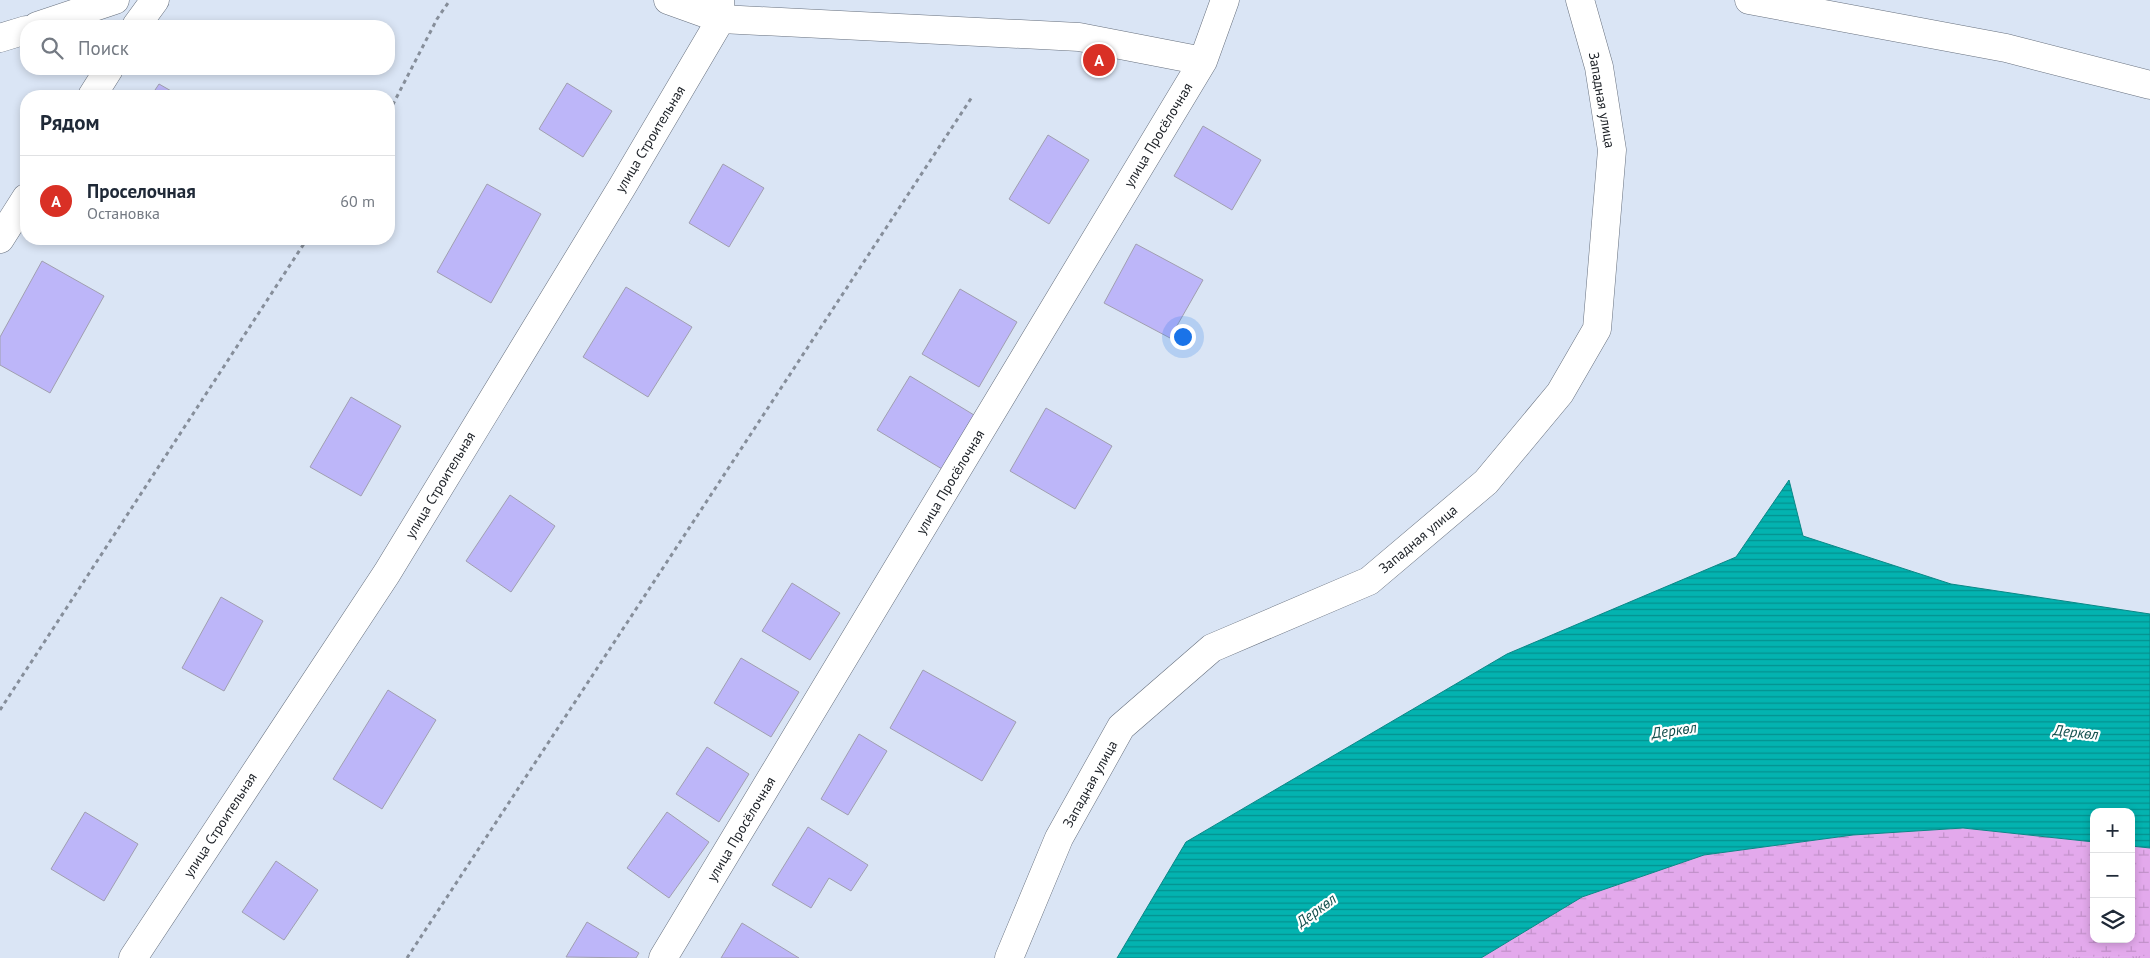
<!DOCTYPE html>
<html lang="ru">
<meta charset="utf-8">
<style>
body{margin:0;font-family:"PT Sans",sans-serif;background:#f2f2f3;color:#1f2937}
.controls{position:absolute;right:15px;bottom:15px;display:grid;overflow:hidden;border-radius:10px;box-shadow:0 2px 8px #0003}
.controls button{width:45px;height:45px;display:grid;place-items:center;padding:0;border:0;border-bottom:1px solid #e0e1e3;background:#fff;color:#1f2937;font:25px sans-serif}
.you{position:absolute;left:1182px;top:336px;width:18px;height:18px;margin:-12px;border:4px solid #fff;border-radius:50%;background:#1a73e8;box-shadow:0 0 0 8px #1a73e833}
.badge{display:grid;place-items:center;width:32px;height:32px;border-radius:50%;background:#d93025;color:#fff;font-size:16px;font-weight:700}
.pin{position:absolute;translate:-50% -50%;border:2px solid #fff;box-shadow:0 1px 5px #0006}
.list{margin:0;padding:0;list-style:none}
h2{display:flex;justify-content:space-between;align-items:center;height:65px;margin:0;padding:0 20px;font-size:21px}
h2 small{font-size:16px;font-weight:400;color:#747a83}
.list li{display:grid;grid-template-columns:32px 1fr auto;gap:15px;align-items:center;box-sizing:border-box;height:90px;padding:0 20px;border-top:1px solid #e0e1e3}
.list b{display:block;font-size:19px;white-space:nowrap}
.list p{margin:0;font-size:16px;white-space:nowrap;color:#747a83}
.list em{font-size:16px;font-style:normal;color:#747a83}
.icon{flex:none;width:28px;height:28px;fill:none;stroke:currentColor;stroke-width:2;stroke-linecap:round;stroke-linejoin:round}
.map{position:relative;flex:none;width:2150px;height:958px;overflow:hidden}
.search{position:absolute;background:#fff;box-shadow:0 2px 8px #0003;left:20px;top:20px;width:375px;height:55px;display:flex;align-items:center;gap:12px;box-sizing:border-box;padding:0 18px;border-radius:20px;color:#747a83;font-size:19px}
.panel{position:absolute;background:#fff;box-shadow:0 2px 8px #0003;left:20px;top:90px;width:375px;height:155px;border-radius:20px}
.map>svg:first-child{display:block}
</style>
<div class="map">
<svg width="2150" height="958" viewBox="0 0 2150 958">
<defs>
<pattern id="grass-tufts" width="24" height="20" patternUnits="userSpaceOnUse" patternTransform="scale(1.25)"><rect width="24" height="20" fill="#e3a9ec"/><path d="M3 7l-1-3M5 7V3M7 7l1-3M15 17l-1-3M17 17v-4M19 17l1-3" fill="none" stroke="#c291ca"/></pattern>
<pattern id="wetland-marsh" width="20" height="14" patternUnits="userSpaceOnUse" patternTransform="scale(1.25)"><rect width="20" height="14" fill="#e3a9ec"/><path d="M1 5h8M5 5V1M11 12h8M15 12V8" fill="none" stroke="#c291ca"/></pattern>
<pattern id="water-rules" width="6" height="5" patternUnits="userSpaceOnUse" patternTransform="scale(1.25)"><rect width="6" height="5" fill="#03b3b0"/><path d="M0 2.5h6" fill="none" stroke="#04918f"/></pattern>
</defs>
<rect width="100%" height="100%" fill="#dae5f5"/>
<path fill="url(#grass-tufts)" d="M2150,956V958H1946L1950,957Z"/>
<path fill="url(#wetland-marsh)" d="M1963,828L2094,842V939H2131V846L2150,848V956L1946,958H1481L1582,897L1704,855L1853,835Z"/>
<path fill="url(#water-rules)" stroke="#0a8786" d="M1789,480L1803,536L1951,584L2150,614V848L2131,846V812H2094V842L1963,828L1853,835L1704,855L1582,897L1481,958H1117L1186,842L1507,654L1736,557Z"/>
<path fill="#bdb6f9" stroke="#a09fb0" d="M567,83L612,111L583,157L539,129Z
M159,84L180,96H151Z
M1203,126L1261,160L1232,210L1174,176Z
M1048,135L1089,160L1049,224L1009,199Z
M723,164L764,188L729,247L689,223Z
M487,184L541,214L491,303L437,272Z
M1136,244L1203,280L1170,338L1104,303Z
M42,261L104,296L50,393L0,365V337Z
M626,287L692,327L648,397L583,357Z
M960,289L1017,322L979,387L922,354Z
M910,376L974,415L942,469L877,430Z
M351,397L401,426L361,496L310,467Z
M1046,408L1112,446L1075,509L1010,471Z
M510,495L555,526L511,592L466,561Z
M792,583L840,613L810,660L762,631Z
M221,597L263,621L224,691L182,668Z
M741,658L799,692L771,737L714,703Z
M923,670L1016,722L982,781L890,728Z
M388,690L436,720L382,809L333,779Z
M859,734L887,751L848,815L821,799Z
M707,747L749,774L719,822L676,794Z
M85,812L138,844L104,901L51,869Z
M667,812L709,842L669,898L627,868Z
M808,827L868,865L851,891L829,878L811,908L772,885Z
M276,861L318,890L284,940L242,912Z
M587,922L639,953L636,958L566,957Z
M742,923L799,958H721Z"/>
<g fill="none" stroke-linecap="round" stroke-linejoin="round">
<g stroke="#67707e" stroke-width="29">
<path id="minor" d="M668,0L721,19L1079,37L1203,61
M1749,0L2006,48L2150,85
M37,26L115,0
M136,26L155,0
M0,38L26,30
M92,96L109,69
M0,239L26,198
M133,958L387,573L622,187L721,19L720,0
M663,958L1203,61L1225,0
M1009,958L1059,838L1121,727L1212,648L1369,581L1486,482L1560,393L1597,329L1612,150L1599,67L1580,0"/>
</g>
<path stroke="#868e9a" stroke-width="3" stroke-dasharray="4 4" stroke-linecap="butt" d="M389,112L437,19L450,0
M0,710L307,239
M407,958L972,97"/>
<use href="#minor" stroke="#fff" stroke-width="28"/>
</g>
<g text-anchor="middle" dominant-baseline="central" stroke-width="4.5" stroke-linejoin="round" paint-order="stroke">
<g font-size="14" fill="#1b1f25" stroke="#fff">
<text transform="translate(1602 100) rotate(80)">Западная улица</text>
<text transform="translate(1158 135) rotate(-59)">улица Просёлочная</text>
<text transform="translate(650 139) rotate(-59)">улица Строительная</text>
<text transform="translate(950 482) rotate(-59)">улица Просёлочная</text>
<text transform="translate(440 485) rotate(-59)">улица Строительная</text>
<text transform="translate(1418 539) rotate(-40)">Западная улица</text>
<text transform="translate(1090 784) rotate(-61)">Западная улица</text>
<text transform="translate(220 825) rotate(-57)">улица Строительная</text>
<text transform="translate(741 829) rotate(-59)">улица Просёлочная</text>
</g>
<g font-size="15" font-style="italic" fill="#124f4d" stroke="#fff">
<text transform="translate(1674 730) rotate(-8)">Деркөл</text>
<text transform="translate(2076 732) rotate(6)">Деркөл</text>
<text transform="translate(1316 910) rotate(-36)">Деркөл</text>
</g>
</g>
</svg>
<div class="controls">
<button>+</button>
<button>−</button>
<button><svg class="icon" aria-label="layers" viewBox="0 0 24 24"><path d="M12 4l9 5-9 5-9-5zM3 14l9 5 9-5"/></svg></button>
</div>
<div class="you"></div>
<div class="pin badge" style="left:1099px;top:60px">A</div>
<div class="search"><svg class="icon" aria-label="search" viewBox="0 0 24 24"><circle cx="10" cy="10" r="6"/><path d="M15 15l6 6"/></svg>Поиск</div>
<section class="panel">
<h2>Рядом<small></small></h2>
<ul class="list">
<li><span class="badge">A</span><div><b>Проселочная</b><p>Остановка</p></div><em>60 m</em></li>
</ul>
</section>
</div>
